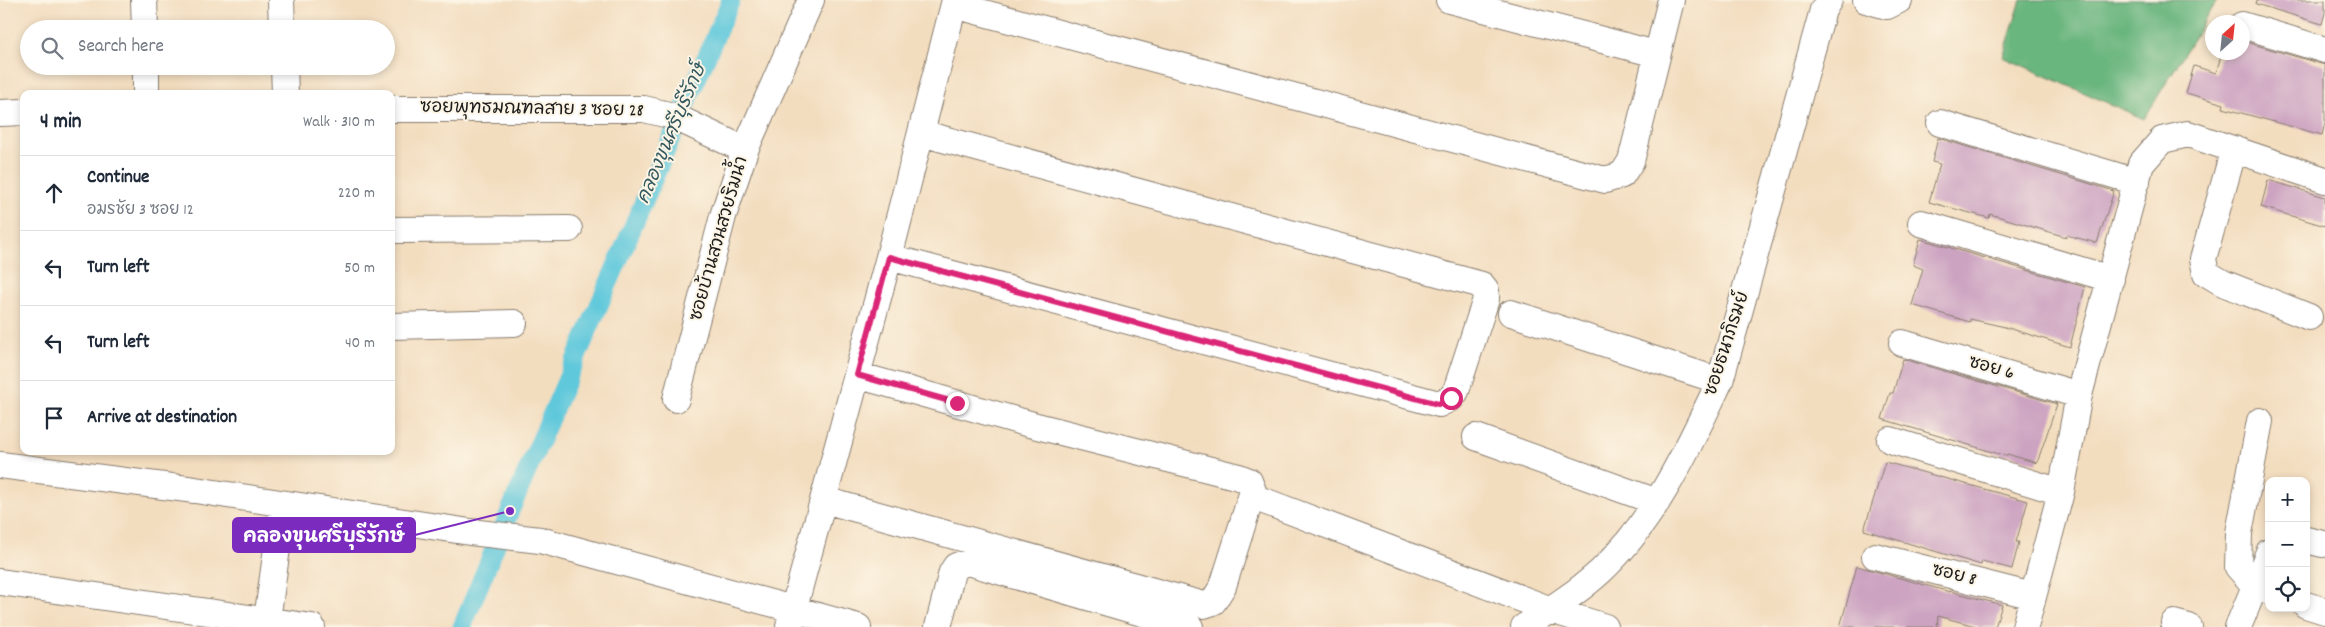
<!DOCTYPE html>
<meta charset="utf-8">
<style>
body{margin:0;font-family:Dekko,"Playpen Sans Thai",sans-serif;background:#f2f2f3;color:#1f2937}
.controls{position:absolute;right:15px;bottom:15px;display:grid;overflow:hidden;border-radius:10px;box-shadow:0 2px 8px #0003}
.controls button{width:45px;height:45px;display:grid;place-items:center;padding:0;border:0;border-bottom:1px solid #e0e1e3;background:#fff;color:#1f2937;font:25px sans-serif}
.compass{position:absolute;left:2205px;top:15px;width:45px;height:45px;border-radius:50%;background:#fff;box-shadow:0 2px 8px #0003;rotate:27deg}
.stop{position:absolute;width:15px;height:15px;margin:-11px;border:4px solid #db2777;border-radius:50%;background:#fff}
.stop.end{background:#db2777;border-color:#fff;box-shadow:0 1px 5px #0008}
.list{margin:0;padding:0;list-style:none}
h2{display:flex;justify-content:space-between;align-items:center;height:65px;margin:0;padding:0 20px;font-size:21px}
h2 small{font-size:16px;font-weight:400;color:#747a83}
.list li{display:grid;grid-template-columns:32px 1fr auto;gap:15px;align-items:center;box-sizing:border-box;height:75px;padding:0 20px;border-top:1px solid #e0e1e3}
.list b{display:block;font-size:19px;white-space:nowrap}
.list p{margin:0;font-size:16px;white-space:nowrap;color:#747a83}
.list em{font-size:16px;font-style:normal;color:#747a83}
.icon{flex:none;width:28px;height:28px;fill:none;stroke:currentColor;stroke-width:2;stroke-linecap:round;stroke-linejoin:round}
.map{position:relative;flex:none;width:2325px;height:627px;overflow:hidden}
.search{position:absolute;background:#fff;box-shadow:0 2px 8px #0003;left:20px;top:20px;width:375px;height:55px;display:flex;align-items:center;gap:12px;box-sizing:border-box;padding:0 18px;border-radius:28px;color:#747a83;font-size:19px}
.panel{position:absolute;background:#fff;box-shadow:0 2px 8px #0003;left:20px;top:90px;width:375px;height:365px;border-radius:10px}
.map>svg:first-child{display:block}
</style>
<div class="map">
<svg width="2325" height="627" viewBox="0 0 2325 627">
<rect width="100%" height="100%" fill="#fcf5e5"/>
<filter id="ink" filterUnits="userSpaceOnUse"><feTurbulence type="fractalNoise" baseFrequency=".02" numOctaves="2"/><feDisplacementMap in="SourceGraphic" scale="10" xChannelSelector="R" yChannelSelector="G"/><feConvolveMatrix kernelMatrix="1 2 1 2 8 2 1 2 1" color-interpolation-filters="sRGB"/></filter>
<filter id="wash" filterUnits="userSpaceOnUse"><feTurbulence type="fractalNoise" baseFrequency=".0096" numOctaves="4" result="noise"/><feDisplacementMap in="SourceGraphic" scale="20" xChannelSelector="R" yChannelSelector="G"/><feGaussianBlur stdDeviation="1.12" result="paint"/><feColorMatrix in="noise" values="0 0 0 0 0 0 0 0 0 0 0 0 0 0 0 0 0 1.4 0 .05"/><feComposite in="paint" operator="in"/></filter>
<g filter="url(#wash)">
<rect width="100%" height="100%" fill="#f3ddbf"/>
<path fill="#6bb67f" stroke="#44694e" d="M2021,0H2217L2144,119L2003,57Z"/>
<g fill="none" stroke-linecap="round" stroke-linejoin="round">
<path stroke="#5fc8db" stroke-width="19" d="M462,627L510,511L731,0"/>
</g>
<g id="blocks">
<path fill="#cca3c1" d="M2257,0H2325V13L2322,24L2256,4Z
M2242,41L2325,65V123L2322,135L2223,108L2224,104L2186,93L2194,66L2216,73L2222,52H2242Z
M1938,138L2114,191L2097,243L2066,235V237L1990,214L1989,218L1929,202L1940,164L1932,162Z
M2268,180L2325,197V226L2261,207Z
M1920,239L2085,287L2070,347L2005,327L1970,319V322L1912,305L1923,269L1913,265Z
M1903,359L2057,404L2037,463L2007,454L2006,456L1882,419L1890,393H1893Z
M1885,462L2028,501L2016,542H2019L2012,569L1982,561L1981,565L1864,530Z
M1857,566L1950,592V591L2002,605L1995,627H1979L1938,616L1937,627H1840Z"/>
</g>
</g>
<g filter="url(#ink)">
<use href="#blocks" fill-opacity="0" stroke="#887c6e" stroke-width="1"/>
<g fill="none" stroke-linecap="round" stroke-linejoin="round">
<g stroke="#887c6e" stroke-width="28">
<path id="minor" d="M144,0L145,29
M281,0L282,29
M1449,0L1656,54
M1866,0L1887,6L1899,0
M954,5L1605,180L1622,175L1631,161L1671,0
M2242,25L2325,50
M146,66V94
M284,66L285,94
M391,109H644L673,116L745,150
M0,113L24,112
M1940,123L2137,182
M2234,149L2203,259L2206,273L2223,283L2309,317
M1921,223L2111,279
M391,230L569,229
M889,257L1439,404L1451,398L1456,391L1486,299V290L1482,285L921,133
M1511,313L1720,381
M391,326L514,323
M1902,343L2079,395
M676,399L723,216L745,150L811,0
M2260,421L2239,533L2238,567L2255,586L2269,552
M1476,437L1657,502
M1890,440L2061,492
M0,465L195,490L470,532L540,540L858,627
M824,500L1204,605L1213,602L1223,586L1253,491L1249,481L1239,477L1033,425L857,375
M1264,501L1551,610L1605,627
M2306,540L2323,544
M1875,556L2033,596
M0,582L312,627
M2306,605L2325,611
M2174,623L2189,627
M789,626L889,257L955,0
M266,627L283,505
M938,627L952,572L956,566L968,562L1190,627
M1524,627C1550,610 1578,592 1601,571C1656,519 1688,448 1720,381L1823,10L1829,0
M2025,627L2061,492L2079,395L2141,164L2162,140L2188,134L2325,180
M2238,627L2255,586L2269,591"/>
</g>
<use href="#minor" stroke="#fff" stroke-width="26"/>
</g>
</g>
<g fill="none" stroke-linecap="round" stroke-linejoin="round" filter="url(#ink)">
<path stroke="#db2777" stroke-width="6" d="M957,403L857,375L889,257L1438,404L1451,398"/>
</g>
<g text-anchor="middle" dominant-baseline="central" stroke-width="4" stroke-linejoin="round" paint-order="stroke">
<g font-size="18" fill="#1c1c1c" stroke="#fcf5e5">
<text transform="translate(532 110) rotate(1)">ซอยพุทธมณฑลสาย 3 ซอย 28</text>
<text transform="translate(720 239) rotate(-74)">ซอยบ้านสวนสวยริมน้ำ</text>
<text transform="translate(1728 344) rotate(-72)">ซอยธนาภิรมย์</text>
<text transform="translate(1991 369) rotate(16)">ซอย 6</text>
<text transform="translate(1954 576) rotate(14)">ซอย 8</text>
</g>
<g font-size="19" font-style="italic" fill="#33585f" stroke="#fcf5e5">
<text transform="translate(673 134) rotate(-67)">คลองขุนศรีบุรีรักษ์</text>
</g>
</g>
<path fill="none" stroke="#7b2cbf" stroke-width="2" d="M510 511L415 535"/>
<circle fill="#7b2cbf" stroke="#fcf5e5" stroke-width="2" cx="510" cy="511" r="5"/>
<rect fill="#7b2cbf" stroke="#7b2cbf" stroke-width="2" x="233" y="518" width="182" height="34" rx="5"/>
<g font-size="19" text-anchor="middle" font-weight="bold" fill="#fff">
<text x="324" y="542">คลองขุนศรีบุรีรักษ์</text>
</g>
</svg>
<div class="controls">
<button>+</button>
<button>−</button>
<button><svg class="icon" aria-label="locate" viewBox="0 0 24 24"><circle cx="12" cy="12" r="6"/><path d="M12 2v4M12 18v4M2 12h4M18 12h4"/></svg></button>
</div>
<svg class="compass" viewBox="-18 -18 36 36"><path d="M0-13l5 13h-10z" fill="#e53935"/><path d="M0 13l5-13h-10z" fill="#747a83"/></svg>
<div class="stop" style="left:1451px;top:398px"></div>
<div class="stop end" style="left:957px;top:403px"></div>
<div class="search"><svg class="icon" aria-label="search" viewBox="0 0 24 24"><circle cx="10" cy="10" r="6"/><path d="M15 15l6 6"/></svg>Search here</div>
<section class="panel">
<h2>4 min<small>Walk · 310 m</small></h2>
<ul class="list">
<li><svg class="icon" aria-label="ahead" viewBox="0 0 24 24"><path d="M12 20V5M6 11l6-6 6 6"/></svg><div><b>Continue</b><p>อมรชัย 3 ซอย 12</p></div><em>220 m</em></li>
<li><svg class="icon" aria-label="left" viewBox="0 0 24 24"><path d="M17 20v-9H6M10 6l-5 5 5 5"/></svg><div><b>Turn left</b></div><em>50 m</em></li>
<li><svg class="icon" aria-label="left" viewBox="0 0 24 24"><path d="M17 20v-9H6M10 6l-5 5 5 5"/></svg><div><b>Turn left</b></div><em>40 m</em></li>
<li><svg class="icon" aria-label="arrive" viewBox="0 0 24 24"><path d="M6 21V4h12l-3 4 3 4H6"/></svg><div><b>Arrive at destination</b></div></li>
</ul>
</section>
</div>
